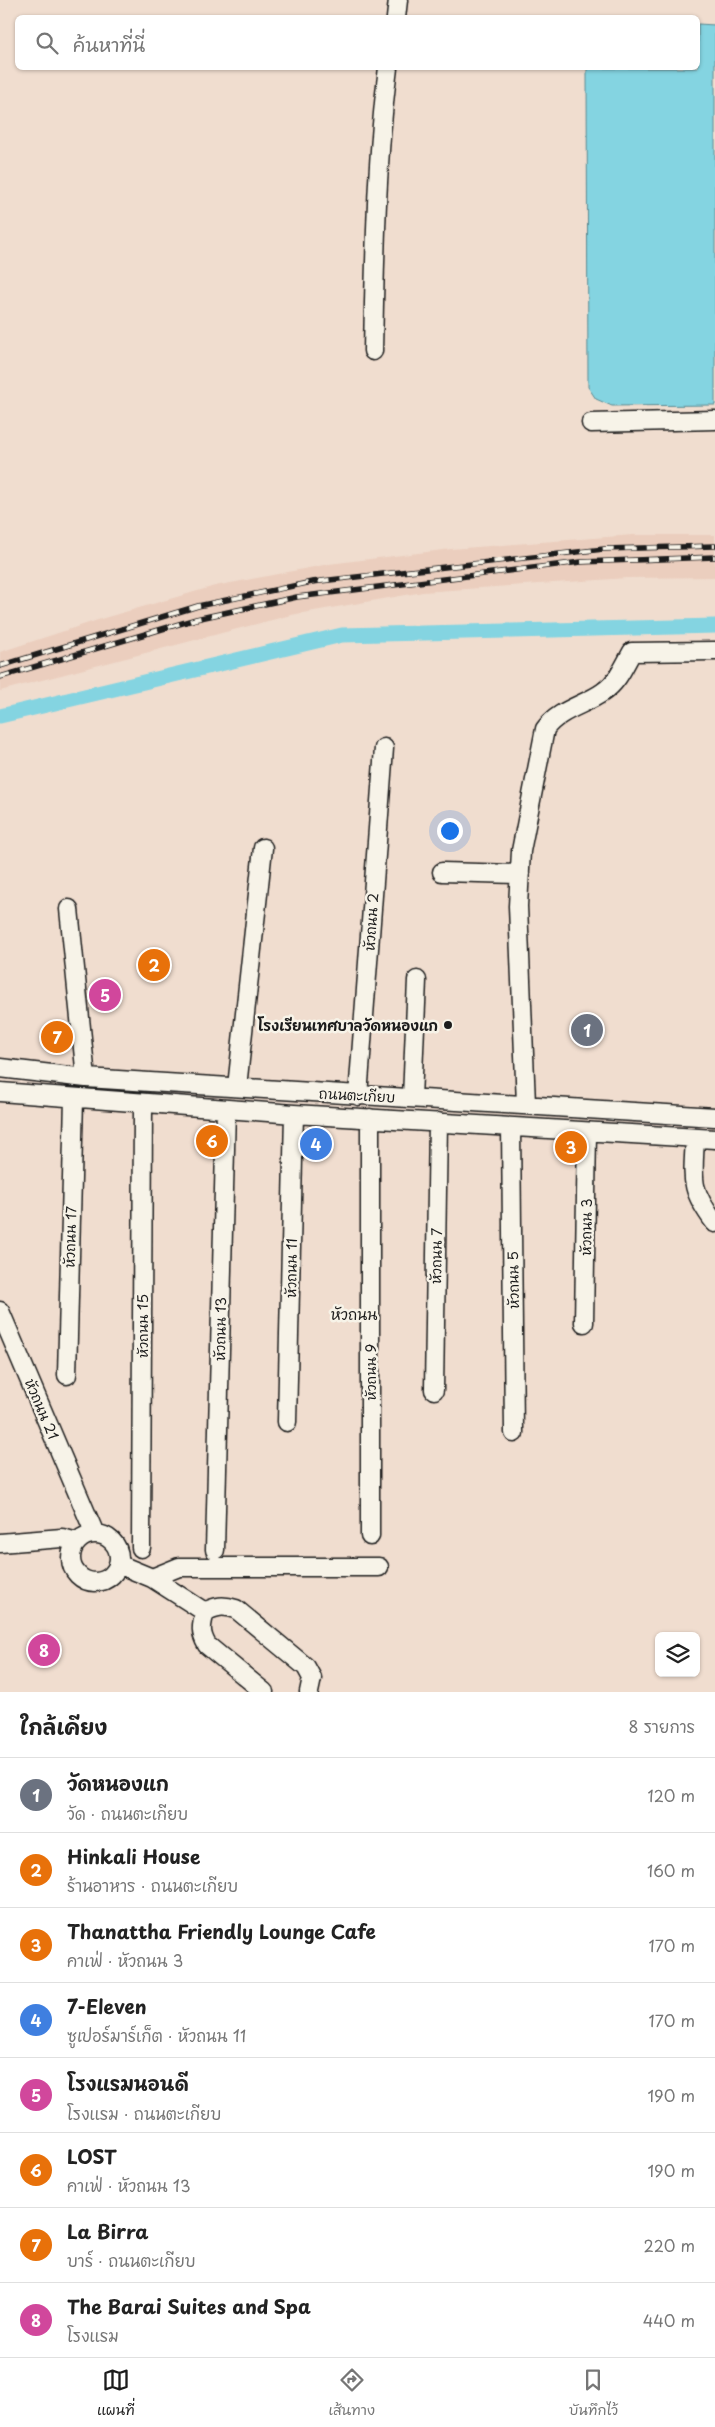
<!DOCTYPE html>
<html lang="th">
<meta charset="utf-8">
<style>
body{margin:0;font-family:"Playpen Sans","Playpen Sans Thai",sans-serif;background:#f6f6f6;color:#222}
.controls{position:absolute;right:15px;bottom:15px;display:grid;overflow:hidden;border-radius:8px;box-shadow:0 1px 4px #0004}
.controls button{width:45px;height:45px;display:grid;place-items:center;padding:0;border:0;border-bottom:1px solid #e0e0e0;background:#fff;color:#222;font:25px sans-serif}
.you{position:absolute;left:449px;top:830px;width:18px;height:18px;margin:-12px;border:4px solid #fff;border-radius:50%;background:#1a73e8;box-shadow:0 0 0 8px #1a73e833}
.badge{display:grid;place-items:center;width:32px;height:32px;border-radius:50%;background:#1c1c1c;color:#fff;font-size:16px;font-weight:700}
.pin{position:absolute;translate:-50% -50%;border:2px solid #fff;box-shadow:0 1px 5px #0006}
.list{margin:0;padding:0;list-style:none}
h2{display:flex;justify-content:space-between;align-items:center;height:65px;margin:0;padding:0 20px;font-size:21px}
h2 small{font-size:16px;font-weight:400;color:#767676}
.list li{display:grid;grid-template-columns:32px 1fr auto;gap:15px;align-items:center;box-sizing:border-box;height:75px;padding:0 20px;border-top:1px solid #e0e0e0}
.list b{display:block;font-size:19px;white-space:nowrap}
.list p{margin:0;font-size:16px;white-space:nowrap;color:#767676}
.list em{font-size:16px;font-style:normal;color:#767676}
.icon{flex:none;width:28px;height:28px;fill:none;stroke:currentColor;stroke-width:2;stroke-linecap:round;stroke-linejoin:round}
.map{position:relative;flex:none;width:715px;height:1692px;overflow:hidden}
.search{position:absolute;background:#fff;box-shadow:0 1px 4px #0004;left:15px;right:15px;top:15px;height:55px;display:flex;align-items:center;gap:12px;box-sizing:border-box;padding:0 18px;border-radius:8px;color:#767676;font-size:19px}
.sheet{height:665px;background:#fff}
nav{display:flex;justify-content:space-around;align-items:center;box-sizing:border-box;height:70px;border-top:1px solid #e0e0e0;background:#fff;font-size:14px;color:#767676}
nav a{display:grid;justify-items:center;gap:2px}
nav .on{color:#1c1c1c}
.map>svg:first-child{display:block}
</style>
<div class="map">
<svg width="715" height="1692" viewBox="0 0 715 1692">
<rect width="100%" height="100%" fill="#f0ddcf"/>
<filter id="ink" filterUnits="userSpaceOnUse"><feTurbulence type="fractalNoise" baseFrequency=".02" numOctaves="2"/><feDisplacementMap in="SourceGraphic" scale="10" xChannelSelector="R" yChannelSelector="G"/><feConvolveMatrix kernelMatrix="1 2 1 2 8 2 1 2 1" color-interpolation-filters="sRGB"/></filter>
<g filter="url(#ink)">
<path fill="#ebcebe" d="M633,535H715V577L627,578L423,592L291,615L0,691V652L104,618L215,586L329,564L451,549Z"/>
<path fill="#84d4e1" stroke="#5a8a92" d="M698,24L715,25V405L612,406L596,399L588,387L587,68H698Z"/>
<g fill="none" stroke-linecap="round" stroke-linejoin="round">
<path stroke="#5a8a92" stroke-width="4.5" d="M0,712L1,716"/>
<path stroke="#84d4e1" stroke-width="15" d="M0,716L342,635L715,626"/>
<g stroke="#1c1c1c" stroke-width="21">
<path id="minor" d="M396,18L398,0
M373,351C375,256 376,161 388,68
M591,423L715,420
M442,872L520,874
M69,909L86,1078
M0,1068L86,1078L715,1117
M237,1087L263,848
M0,1092L294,1114L715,1139
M358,1096L384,748
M412,1098L417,980
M526,1104L518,906L521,851L545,729C558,710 585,705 603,692C618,682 624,666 632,652L715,651
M370,1118V1536
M511,1127L514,1433
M695,1138C693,1180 689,1188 715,1223
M0,1311L95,1534
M584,1323L587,1132
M67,1375L74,1099
M434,1390L438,1122
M287,1422L294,1114
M71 1558a24 24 0 1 1 48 0a24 24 0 1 1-48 0Z
M0,1543L62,1538L77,1542
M141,1548L143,1104
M215,1550L226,1109
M118,1564L152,1578L205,1612
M152,1578L179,1567H379
M264,1692L207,1645C200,1633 201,1626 205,1612C216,1606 223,1605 236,1609L306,1667L312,1678L309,1692"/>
</g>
<use href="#minor" stroke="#f7f3e8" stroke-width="18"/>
<g stroke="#1c1c1c" stroke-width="5.5">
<path id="rail" d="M0,666L198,606L312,582L604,549L715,546
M0,677L196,619L297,597L581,562L715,557"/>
</g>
<use href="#rail" stroke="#f7f3e8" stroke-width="4" stroke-dasharray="11" stroke-linecap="butt"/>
</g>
</g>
<circle fill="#1c1c1c" stroke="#f7f3e8" stroke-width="2" cx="448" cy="1025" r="5"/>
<g text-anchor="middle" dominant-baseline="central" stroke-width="5" stroke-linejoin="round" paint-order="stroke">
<g font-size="14" fill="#1c1c1c" stroke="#f7f3e8">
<text transform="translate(371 922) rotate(-86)">หัวถนน 2</text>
<text transform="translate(357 1095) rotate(3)">ถนนตะเกียบ</text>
<text transform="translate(586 1227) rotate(-89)">หัวถนน 3</text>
<text transform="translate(70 1237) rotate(-88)">หัวถนน 17</text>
<text transform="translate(436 1256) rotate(-89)">หัวถนน 7</text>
<text transform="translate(291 1268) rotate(-89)">หัวถนน 11</text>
<text transform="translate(513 1280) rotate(-91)">หัวถนน 5</text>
<text transform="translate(142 1326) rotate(-90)">หัวถนน 15</text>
<text transform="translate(220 1329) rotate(-89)">หัวถนน 13</text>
<text transform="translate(370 1372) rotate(-90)">หัวถนน 9</text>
<text transform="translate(42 1409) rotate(67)">หัวถนน 21</text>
</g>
<g font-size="14" font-weight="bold" fill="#1c1c1c" stroke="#f7f3e8" text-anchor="end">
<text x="438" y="1025">โรงเรียนเทศบาลวัดหนองแก</text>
</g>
<g font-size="15" fill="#1c1c1c" stroke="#f7f3e8">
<text x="354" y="1313">หัวถนน</text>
</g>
</g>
</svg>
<div class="controls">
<button><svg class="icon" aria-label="layers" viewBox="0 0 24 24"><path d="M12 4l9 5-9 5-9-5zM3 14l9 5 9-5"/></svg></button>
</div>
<div class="you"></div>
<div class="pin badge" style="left:587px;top:1030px;background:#6b7280">1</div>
<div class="pin badge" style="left:154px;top:965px;background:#e8710a">2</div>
<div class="pin badge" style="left:571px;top:1147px;background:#e8710a">3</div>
<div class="pin badge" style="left:316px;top:1144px;background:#3f7fe0">4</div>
<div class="pin badge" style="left:105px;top:995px;background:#d1479c">5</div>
<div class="pin badge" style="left:212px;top:1141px;background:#e8710a">6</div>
<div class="pin badge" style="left:57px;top:1037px;background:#e8710a">7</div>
<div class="pin badge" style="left:44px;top:1650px;background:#d1479c">8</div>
<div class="search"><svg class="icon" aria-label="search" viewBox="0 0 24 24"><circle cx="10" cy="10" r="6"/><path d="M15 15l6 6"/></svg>ค้นหาที่นี่</div>
</div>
<section class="sheet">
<h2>ใกล้เคียง<small>8 รายการ</small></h2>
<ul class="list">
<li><span class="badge" style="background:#6b7280">1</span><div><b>วัดหนองแก</b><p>วัด · ถนนตะเกียบ</p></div><em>120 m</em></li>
<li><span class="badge" style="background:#e8710a">2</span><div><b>Hinkali House</b><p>ร้านอาหาร · ถนนตะเกียบ</p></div><em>160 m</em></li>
<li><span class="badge" style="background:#e8710a">3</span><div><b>Thanattha Friendly Lounge Cafe</b><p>คาเฟ่ · หัวถนน 3</p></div><em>170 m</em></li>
<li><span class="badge" style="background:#3f7fe0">4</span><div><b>7-Eleven</b><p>ซูเปอร์มาร์เก็ต · หัวถนน 11</p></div><em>170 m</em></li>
<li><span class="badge" style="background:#d1479c">5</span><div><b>โรงแรมนอนดี</b><p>โรงแรม · ถนนตะเกียบ</p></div><em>190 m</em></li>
<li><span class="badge" style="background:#e8710a">6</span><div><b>LOST</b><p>คาเฟ่ · หัวถนน 13</p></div><em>190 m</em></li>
<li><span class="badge" style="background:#e8710a">7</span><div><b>La Birra</b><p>บาร์ · ถนนตะเกียบ</p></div><em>220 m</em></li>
<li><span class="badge" style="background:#d1479c">8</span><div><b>The Barai Suites and Spa</b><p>โรงแรม</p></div><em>440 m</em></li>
</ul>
</section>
<nav>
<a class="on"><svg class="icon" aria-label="map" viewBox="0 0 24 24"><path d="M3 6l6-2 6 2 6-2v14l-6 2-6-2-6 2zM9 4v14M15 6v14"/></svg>แผนที่</a>
<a><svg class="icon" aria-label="directions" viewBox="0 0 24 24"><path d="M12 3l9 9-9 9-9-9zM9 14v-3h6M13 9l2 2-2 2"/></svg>เส้นทาง</a>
<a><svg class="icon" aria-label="saved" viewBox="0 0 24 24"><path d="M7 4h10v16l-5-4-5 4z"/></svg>บันทึกไว้</a>
</nav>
